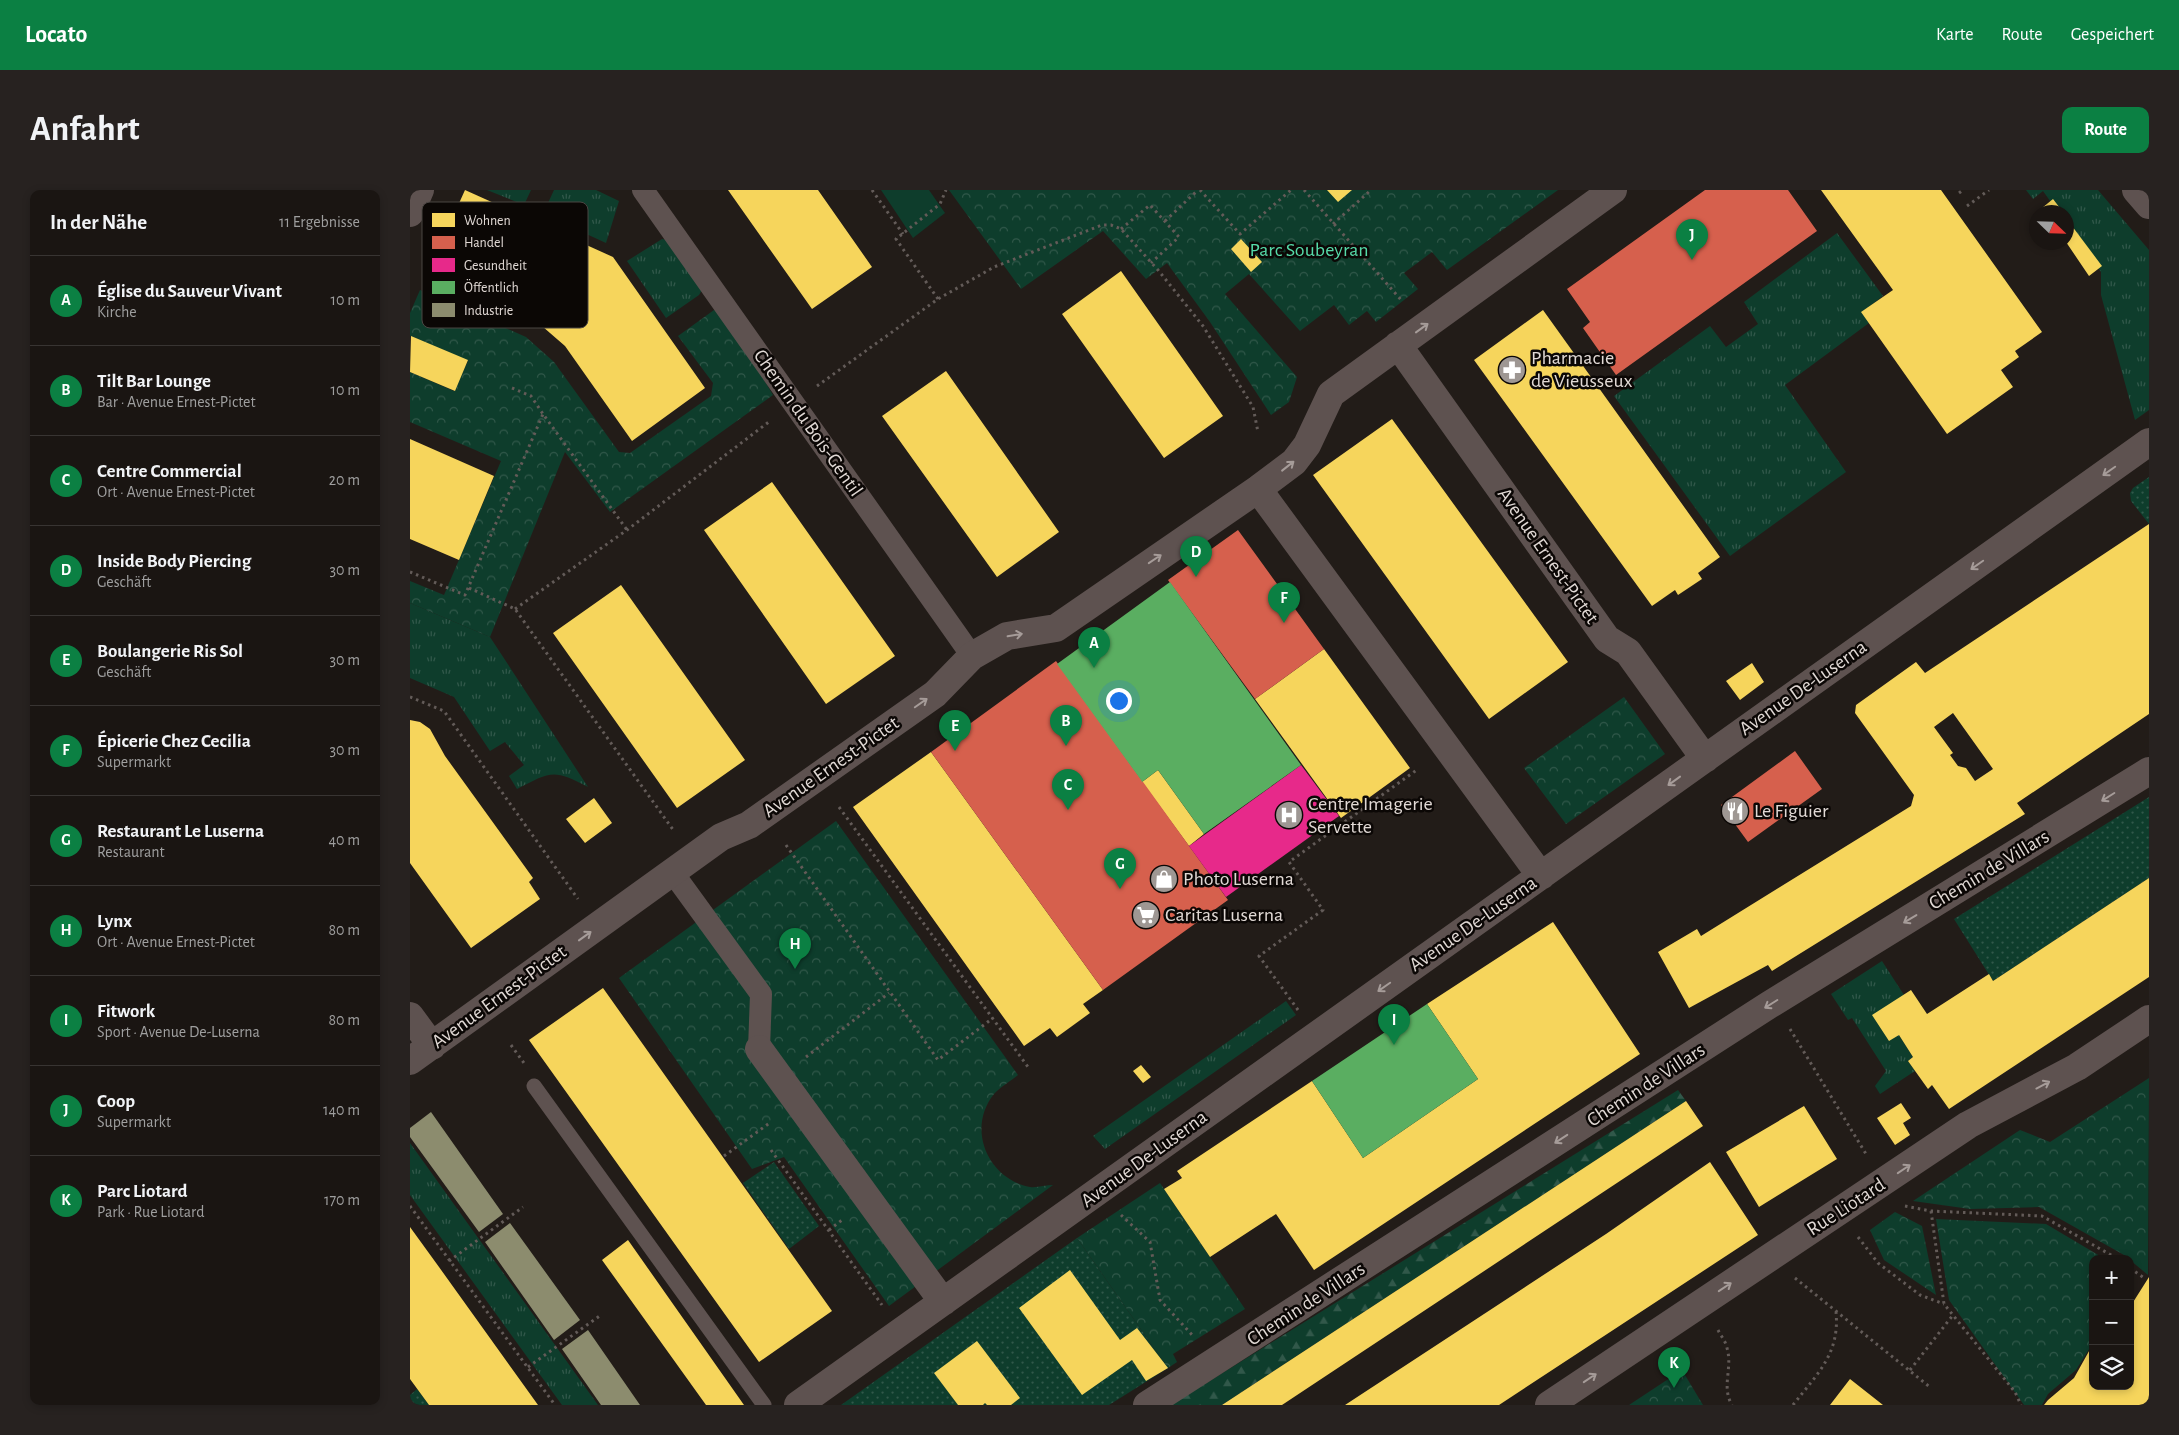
<!DOCTYPE html>
<html lang="de">
<meta charset="utf-8">
<style>
body{margin:0;font-family:"Alegreya Sans",sans-serif;background:#272220;color:#f1f3f6}
.controls{position:absolute;right:15px;bottom:15px;display:grid;overflow:hidden;border-radius:10px;box-shadow:0 2px 8px #0003}
.controls button{width:45px;height:45px;display:grid;place-items:center;padding:0;border:0;border-bottom:1px solid #383432;background:#1a1512;color:#f1f3f6;font:25px sans-serif}
.compass{position:absolute;left:1619px;top:15px;width:45px;height:45px;border-radius:50%;background:#1a1512;box-shadow:0 2px 8px #0003;rotate:113deg}
.you{position:absolute;left:708px;top:510px;width:18px;height:18px;margin:-12px;border:4px solid #fff;border-radius:50%;background:#1a73e8;box-shadow:0 0 0 8px #1a73e833}
.badge{display:grid;place-items:center;width:32px;height:32px;border-radius:50%;background:#0b8043;color:#fff;font-size:16px;font-weight:700}
.pin{position:absolute;translate:-50% -41px;filter:drop-shadow(0 1px 2px #0008)}
.pin::after{content:'';position:absolute;top:26px;width:18px;height:15px;background:inherit;clip-path:polygon(0 0,100% 0,50% 100%)}
.list{margin:0;padding:0;list-style:none}
h2{display:flex;justify-content:space-between;align-items:center;height:65px;margin:0;padding:0 20px;font-size:21px}
h2 small{font-size:16px;font-weight:400;color:#9f9f9f}
.list li{display:grid;grid-template-columns:32px 1fr auto;gap:15px;align-items:center;box-sizing:border-box;height:90px;padding:0 20px;border-top:1px solid #383432}
.list b{display:block;font-size:19px;white-space:nowrap}
.list p{margin:0;font-size:16px;white-space:nowrap;color:#9f9f9f}
.list em{font-size:16px;font-style:normal;color:#9f9f9f}
.icon{flex:none;width:28px;height:28px;fill:none;stroke:currentColor;stroke-width:2;stroke-linecap:round;stroke-linejoin:round}
.map{position:relative;flex:none;width:1739px;height:1215px;overflow:hidden;border-radius:10px}
header{display:flex;align-items:center;gap:30px;box-sizing:border-box;height:70px;padding:0 25px;background:#0b8043;color:#fff}
header strong{font-size:24px}
nav{display:flex;gap:28px;margin-inline-start:auto;font-size:18px}
.intro{display:flex;align-items:center;justify-content:space-between;box-sizing:border-box;height:120px;padding:0 30px}
h1{margin:0;font-size:35px}
.button{padding:12px 22px;border-radius:10px;background:#0b8043;color:#fff;font-size:18px;font-weight:700}
main{display:flex;gap:30px;padding:0 30px}
aside{flex:1;background:#1a1512;border-radius:10px;box-shadow:0 2px 8px #0003}
.map>svg:first-child{display:block}
</style>
<header>
<strong>Locato</strong>
<nav><a>Karte</a><a>Route</a><a>Gespeichert</a></nav>
</header>
<div class="intro"><h1>Anfahrt</h1><a class="button">Route</a></div>
<main>
<aside>
<h2>In der Nähe<small>11 Ergebnisse</small></h2>
<ul class="list">
<li><span class="badge">A</span><div><b>Église du Sauveur Vivant</b><p>Kirche</p></div><em>10 m</em></li>
<li><span class="badge">B</span><div><b>Tilt Bar Lounge</b><p>Bar · Avenue Ernest-Pictet</p></div><em>10 m</em></li>
<li><span class="badge">C</span><div><b>Centre Commercial</b><p>Ort · Avenue Ernest-Pictet</p></div><em>20 m</em></li>
<li><span class="badge">D</span><div><b>Inside Body Piercing</b><p>Geschäft</p></div><em>30 m</em></li>
<li><span class="badge">E</span><div><b>Boulangerie Ris Sol</b><p>Geschäft</p></div><em>30 m</em></li>
<li><span class="badge">F</span><div><b>Épicerie Chez Cecilia</b><p>Supermarkt</p></div><em>30 m</em></li>
<li><span class="badge">G</span><div><b>Restaurant Le Luserna</b><p>Restaurant</p></div><em>40 m</em></li>
<li><span class="badge">H</span><div><b>Lynx</b><p>Ort · Avenue Ernest-Pictet</p></div><em>80 m</em></li>
<li><span class="badge">I</span><div><b>Fitwork</b><p>Sport · Avenue De-Luserna</p></div><em>80 m</em></li>
<li><span class="badge">J</span><div><b>Coop</b><p>Supermarkt</p></div><em>140 m</em></li>
<li><span class="badge">K</span><div><b>Parc Liotard</b><p>Park · Rue Liotard</p></div><em>170 m</em></li>
</ul>
</aside>
<div class="map">
<svg width="1739" height="1215" viewBox="0 0 1739 1215">
<defs>
<pattern id="grass-tufts" width="24" height="20" patternUnits="userSpaceOnUse" patternTransform="scale(1.25)"><rect width="24" height="20" fill="#0e3d2c"/><path d="M3 7l-1-3M5 7V3M7 7l1-3M15 17l-1-3M17 17v-4M19 17l1-3" fill="none" stroke="#31584a"/></pattern>
<pattern id="forest-firs" width="22" height="20" patternUnits="userSpaceOnUse" patternTransform="scale(1.25)"><rect width="22" height="20" fill="#0e3d2c"/><path d="M5 1l3.5 6h-7zM16 11l3.5 6h-7z" fill="#31584a"/></pattern>
<pattern id="park-crowns" width="20" height="18" patternUnits="userSpaceOnUse" patternTransform="scale(1.25)"><rect width="20" height="18" fill="#0e3d2c"/><path d="M2 6a3 3 0 1 1 6 0M12 15a3 3 0 1 1 6 0" fill="none" stroke="#31584a"/></pattern>
<pattern id="garden-dots" width="8" height="8" patternUnits="userSpaceOnUse" patternTransform="scale(1.25)"><rect width="8" height="8" fill="#0e3d2c"/><path d="M2 2h.1M6 6h.1" fill="none" stroke="#31584a" stroke-width="1.8" stroke-linecap="round"/></pattern>
</defs>
<rect width="100%" height="100%" fill="#221c18"/>
<path fill="url(#grass-tufts)" d="M77,0H121L114,15Z
M144,0H186L209,11L196,53L133,24Z
M1616,0H1688L1739,60V220L1725,230L1691,105V82L1657,34L1656,22H1648L1633,1L1623,9Z
M1427,43L1473,106L1452,122L1459,133L1375,195L1436,282L1320,366L1204,206L1300,136L1316,157L1348,134L1334,112Z
M252,49L257,50L292,100L289,105L256,128L217,71Z
M0,413L80,447L178,597C143,578 140,582 107,599L99,586L114,575L95,552L80,561L44,507L0,488Z
M1472,771L1494,805L1489,845L1503,867L1498,871L1505,881L1470,904L1465,896L1476,881L1442,828L1438,830L1421,804Z
M876,811L886,825L695,959L683,946Z
M0,953L188,1215H152L0,1005Z"/>
<path fill="url(#forest-firs)" d="M1268,900L1276,911L812,1215H761Z"/>
<path fill="url(#park-crowns)" d="M539,0H1148L1037,80L1022,62L994,83L1008,99L966,132L957,121L939,135L924,115L890,141L839,84L815,104L887,187L879,212L861,225L800,132L757,73L736,89L693,41L611,99Z
M10,100L116,147L144,172L209,262L220,263L301,206L303,193L268,146L304,120L308,122L347,178L363,205L200,322L155,262L80,447L0,413V391L34,405L91,271L0,232V182L44,201L58,171L0,146V123Z
M1214,507L1255,564L1156,634L1114,578Z
M426,631L608,885C601,891 590,897 584,904C556,939 578,989 620,997C627,998 636,995 643,995L479,1116L374,967L342,979L209,788Z
M1739,888L1738,1085L1714,1065L1629,1017L1560,1019L1503,1011L1610,940L1640,952Z
M750,993L835,1119L763,1164L767,1172L758,1178L667,1048Z
M1485,1022L1512,1036L1526,1105L1474,1070L1460,1040Z
M1526,1029L1636,1034L1695,1069H1683V1153L1666,1180L1638,1204L1632,1215H1614L1539,1110Z
M1272,1180L1293,1215H1219Z"/>
<path fill="url(#garden-dots)" d="M1739,287V334L1721,311L1720,303L1723,298Z
M1739,607V688L1583,791L1544,729Z
M364,972L409,1036L379,1059L333,993Z
M667,1048L758,1178L699,1215H431Z
M7,1199L19,1215H0V1205Z"/>
<path fill="#0e3d2c" d="M471,0H519L535,23L503,48Z"/>
<path fill="#f6d55c" fill-rule="evenodd" d="M55,0L203,67L295,198L222,251L155,156L125,130L18,82Z
M318,0H408L462,77L402,119Z
M917,0H942L928,12Z
M1411,0H1531L1632,142L1605,161L1609,167L1591,180L1603,197L1537,244L1451,122L1483,100Z
M1643,9L1653,22H1635L1632,18Z
M1656,28L1692,76L1679,86L1656,52Z
M831,49L852,72L841,82L821,59Z
M711,81L813,226L754,268L652,124Z
M1133,120L1310,367L1288,383L1292,389L1268,405L1265,400L1242,416L1064,170Z
M1,146L58,170L45,201L0,182Z
M536,181L649,342L587,387L472,226Z
M982,229L1158,472L1079,529L903,285Z
M0,249L84,286L49,370L0,349Z
M362,292L485,466L416,514L294,340Z
M1739,334V524L1607,613L1615,624L1362,781L1358,775L1279,818L1248,762L1287,739L1291,746L1501,616L1504,605L1445,523L1446,515L1506,472L1515,483ZM1543,523L1583,579L1565,591L1556,578L1548,576L1540,565L1543,563L1524,537Z
M211,395L335,570L267,618L143,443Z
M914,459L1000,578L931,628L845,509Z
M1342,473L1354,492L1330,510L1316,491Z
M0,530L10,532L20,539L35,566L123,688L119,692L130,709L61,758L0,673Z
M521,562L693,800L673,814L680,823L647,847L640,838L614,856L443,617Z
M748,580L794,644L779,656L732,592Z
M184,608L202,633L175,653L156,629Z
M1739,688V787L1539,919L1522,895L1518,899L1498,871L1503,867L1489,845L1479,851L1462,825L1501,800L1517,824L1579,784L1583,791Z
M1143,732L1230,864L904,1080L866,1024L800,1067L754,999L772,988L767,981L902,891L953,968L1068,889L1017,814Z
M193,798L422,1121L349,1172L119,850Z
M731,875L741,887L733,893L723,881Z
M1276,911L1293,936L872,1215H812Z
M1491,913L1501,928L1493,933L1500,945L1485,955L1467,928Z
M1394,916L1427,969L1349,1017L1316,962Z
M1300,972L1348,1045L1089,1215H935L1196,1044Z
M0,1037L29,1077L128,1215H19L0,1189Z
M218,1050L334,1215H296L192,1070Z
M660,1080L710,1150L727,1138L758,1178L736,1191L722,1170L672,1205L609,1118Z
M1739,1087V1215H1634L1638,1210L1664,1188L1683,1154V1196H1720V1117Z
M567,1151L610,1208L601,1215H577L575,1213L573,1215H548L524,1183Z
M1440,1189L1473,1215H1420Z"/>
<path fill="#d6604d" d="M1295,0H1378L1407,41L1206,185L1173,138L1180,132L1157,99Z
M828,340L914,459L845,509L758,390Z
M646,471L818,710L693,800L521,562Z
M1385,561L1412,599L1338,652L1311,615Z"/>
<path fill="#e7298a" d="M891,575L929,626L816,707L779,656Z"/>
<path fill="#5aae61" d="M760,392L891,575L794,644L748,580L732,592L731,590L647,474Z
M1017,814L1068,889L953,968L902,891Z"/>
<path fill="#8c8c6e" d="M21,922L93,1024L69,1042L0,947V938Z
M100,1033L170,1130L144,1150L75,1052Z
M178,1140L230,1215H191L152,1159Z"/>
<g fill="none" stroke-linecap="round" stroke-linejoin="round">
<path stroke="#635b58" stroke-width="3" stroke-dasharray="2.5 4" stroke-linecap="butt" d="M462,0L493,44
M790,0L830,44L881,0
M894,0L993,112
M1549,3L1553,0
M1557,16L1579,0
M755,31L788,0
M923,34L961,0
M711,39L740,15L769,47L741,73
M528,109L486,49L530,14L536,0
M407,196L528,109L584,77L692,35H701L711,39L748,80L793,136L843,217L848,242
M102,198L121,206L133,224
M0,382L55,405L133,224L217,340
M59,398L105,419L264,641
M105,419L217,340L360,231
M0,507L34,521L168,709
M429,617L618,877
M376,655L528,870L583,828
M888,820L849,766L913,720L879,672L1008,579
M1380,839L1456,964
M101,855L114,873
M396,867L479,803
M361,960L472,1115
M314,966L361,932
M0,1016L145,1215
M1495,1016L1521,1021L1632,1026L1708,1069
M1521,1021L1534,1114L1605,1202L1611,1215
M711,1025L740,1052L750,1110L784,1147
M419,1040L432,1030
M1448,1047L1468,1073L1510,1105L1534,1114
M39,1071L113,1017
M1720,1078L1734,1088
M1385,1088L1521,1198
M1308,1140C1311,1146 1316,1152 1317,1158C1323,1178 1311,1197 1322,1215
M118,1177L191,1125
M1500,1180L1543,1125
M1383,1215C1407,1184 1430,1164 1426,1122"/>
<path stroke="#5e5250" stroke-width="15" d="M124,896L354,1215"/>
<path stroke="#5e5250" stroke-width="22" d="M233,0L562,466
M263,683L351,804L349,859"/>
<path stroke="#5e5250" stroke-width="28" d="M1726,0L1739,15
M0,23L10,0
M988,155L1197,449L1218,462L1295,569
M848,299L1131,686
M0,826L22,856
M349,859L533,1112
M0,871L311,647L339,635L525,504L562,466L597,446L646,438L848,299L884,272L897,255L921,204L1203,0
M388,1215L1739,252
M737,1215L1359,815L1739,581
M1139,1215L1558,935L1667,877L1739,829"/>
</g>
<defs><path id="oneway-shaft" d="M-6 0H5M1.5-3L5.5 0L1.5 3" fill="none" stroke-width="1.6" stroke-linecap="round" stroke-linejoin="round" transform="scale(1.25)"/></defs>
<g stroke="#a69c99">
<use href="#oneway-shaft" transform="translate(1012 138) rotate(-36)"/>
<use href="#oneway-shaft" transform="translate(878 276) rotate(-38)"/>
<use href="#oneway-shaft" transform="translate(1699 281) rotate(145)"/>
<use href="#oneway-shaft" transform="translate(745 369) rotate(-34)"/>
<use href="#oneway-shaft" transform="translate(1567 375) rotate(145)"/>
<use href="#oneway-shaft" transform="translate(605 445) rotate(-10)"/>
<use href="#oneway-shaft" transform="translate(511 513) rotate(-35)"/>
<use href="#oneway-shaft" transform="translate(1264 591) rotate(144)"/>
<use href="#oneway-shaft" transform="translate(1698 607) rotate(148)"/>
<use href="#oneway-shaft" transform="translate(1500 729) rotate(149)"/>
<use href="#oneway-shaft" transform="translate(175 746) rotate(-36)"/>
<use href="#oneway-shaft" transform="translate(974 797) rotate(145)"/>
<use href="#oneway-shaft" transform="translate(1361 814) rotate(148)"/>
<use href="#oneway-shaft" transform="translate(1633 895) rotate(-28)"/>
<use href="#oneway-shaft" transform="translate(1151 949) rotate(147)"/>
<use href="#oneway-shaft" transform="translate(1494 979) rotate(-34)"/>
<use href="#oneway-shaft" transform="translate(1315 1097) rotate(-34)"/>
<use href="#oneway-shaft" transform="translate(1180 1188) rotate(-34)"/>
</g>
<defs>
<g id="pharmacy-disc" transform="scale(1.4375)"><circle r="9.5" fill="#9e9793" stroke="#0b0705"/><path d="M-2-6h4v4h4v4h-4v4h-4v-4h-4v-4h4Z" fill="#fff"/></g>
<g id="restaurant-disc" transform="scale(1.4375)"><circle r="9.5" fill="#9e9793" stroke="#0b0705"/><path d="M-5-6h1v4h1v-4h1v4h1v-4h1v5L-1.5 .5V6h-2V.5L-5-1ZM5-6V6H3V1.5H1.5Q1.5-4 5-6Z" fill="#fff"/></g>
<g id="hospital-disc" transform="scale(1.4375)"><circle r="9.5" fill="#9e9793" stroke="#0b0705"/><path d="M-5-5h3v3.5h4V-5h3V5h-3V1.5h-4V5h-3Z" fill="#fff"/></g>
<g id="shop-disc" transform="scale(1.4375)"><circle r="9.5" fill="#9e9793" stroke="#0b0705"/><path d="M-5-2.5h2.3a2.7 3.5 0 0 1 5.4 0H5L5.5 6h-11ZM-1.5-2.5h3a1.5 2.3 0 0 0-3 0Z" fill="#fff"/></g>
<g id="supermarket-disc" transform="scale(1.4375)"><circle r="9.5" fill="#9e9793" stroke="#0b0705"/><path d="M-6-5.5h2.5l.6 2H6L4.5 2H-2.5L-4.4-4H-6ZM-1.5 3.2a1.3 1.3 0 1 0 .1 0ZM3 3.2a1.3 1.3 0 1 0 .1 0Z" fill="#fff"/></g>
</defs>
<g fill-rule="evenodd">
<use href="#pharmacy-disc" x="1102" y="180"/>
<use href="#restaurant-disc" x="1325" y="621"/>
<use href="#hospital-disc" x="879" y="625"/>
<use href="#shop-disc" x="754" y="689"/>
<use href="#supermarket-disc" x="736" y="725"/>
</g>
<g text-anchor="middle" dominant-baseline="central" stroke-width="5" stroke-linejoin="round" paint-order="stroke">
<g font-size="20" fill="#56dba9" stroke="#0b0705">
<text x="899" y="60">Parc Soubeyran</text>
</g>
<g font-size="20" fill="#e1d9d5" stroke="#0b0705" text-anchor="start">
<text x="1121" y="168">Pharmacie<tspan x="1121" dy="23">de Vieusseux</tspan></text>
<text x="898" y="614">Centre Imagerie<tspan x="898" dy="23">Servette</tspan></text>
<text x="1344" y="621">Le Figuier</text>
<text x="773" y="689">Photo Luserna</text>
<text x="755" y="725">Caritas Luserna</text>
</g>
<g font-size="20" fill="#e1d9d5" stroke="#0b0705">
<text transform="translate(398 233) rotate(55)">Chemin du Bois-Gentil</text>
<text transform="translate(1138 366) rotate(55)">Avenue Ernest-Pictet</text>
<text transform="translate(1393 498) rotate(-35)">Avenue De-Luserna</text>
<text transform="translate(421 577) rotate(-35)">Avenue Ernest-Pictet</text>
<text transform="translate(1579 680) rotate(-31)">Chemin de Villars</text>
<text transform="translate(1063 734) rotate(-35)">Avenue De-Luserna</text>
<text transform="translate(89 807) rotate(-36)">Avenue Ernest-Pictet</text>
<text transform="translate(1236 895) rotate(-33)">Chemin de Villars</text>
<text transform="translate(734 969) rotate(-36)">Avenue De-Luserna</text>
<text transform="translate(1436 1017) rotate(-33)">Rue Liotard</text>
<text transform="translate(896 1114) rotate(-33)">Chemin de Villars</text>
</g>
</g>
<rect x="12" y="12" width="166" height="126" rx="8" fill="#0b0705" stroke="#4b4643" stroke-width="1"/>
<rect x="22" y="23" width="23" height="14" fill="#f6d55c"/>
<rect x="22" y="46" width="23" height="13" fill="#d6604d"/>
<rect x="22" y="68" width="23" height="14" fill="#e7298a"/>
<rect x="22" y="91" width="23" height="13" fill="#5aae61"/>
<rect x="22" y="113" width="23" height="14" fill="#8c8c6e"/>
<g font-size="14" fill="#e1d9d5">
<text x="54" y="35">Wohnen</text>
<text x="54" y="57">Handel</text>
<text x="54" y="80">Gesundheit</text>
<text x="54" y="102">Öffentlich</text>
<text x="54" y="125">Industrie</text>
</g>
</svg>
<div class="controls">
<button>+</button>
<button>−</button>
<button><svg class="icon" aria-label="layers" viewBox="0 0 24 24"><path d="M12 4l9 5-9 5-9-5zM3 14l9 5 9-5"/></svg></button>
</div>
<svg class="compass" viewBox="-18 -18 36 36"><path d="M0-13l5 13h-10z" fill="#e53935"/><path d="M0 13l5-13h-10z" fill="#9f9f9f"/></svg>
<div class="you"></div>
<div class="pin badge" style="left:684px;top:478px">A</div>
<div class="pin badge" style="left:656px;top:556px">B</div>
<div class="pin badge" style="left:658px;top:620px">C</div>
<div class="pin badge" style="left:786px;top:387px">D</div>
<div class="pin badge" style="left:545px;top:561px">E</div>
<div class="pin badge" style="left:874px;top:433px">F</div>
<div class="pin badge" style="left:710px;top:699px">G</div>
<div class="pin badge" style="left:385px;top:779px">H</div>
<div class="pin badge" style="left:984px;top:855px">I</div>
<div class="pin badge" style="left:1282px;top:70px">J</div>
<div class="pin badge" style="left:1264px;top:1198px">K</div>
</div>
</main>
